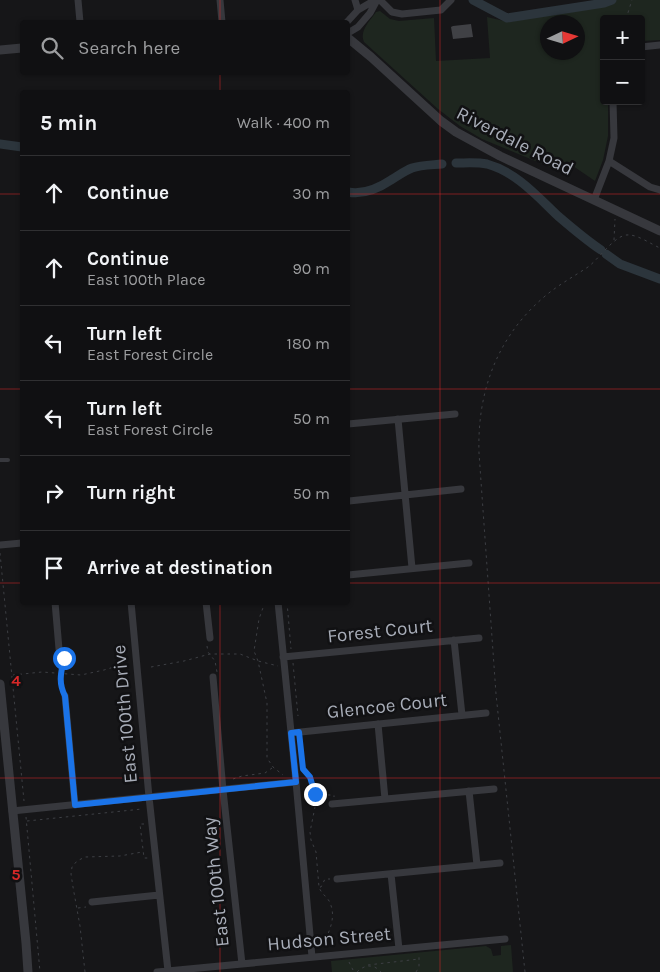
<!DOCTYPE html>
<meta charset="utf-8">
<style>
body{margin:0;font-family:Karla,sans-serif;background:#19191b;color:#f1f3f6}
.controls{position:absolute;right:15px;top:15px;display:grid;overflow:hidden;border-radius:5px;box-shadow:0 1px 4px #0004}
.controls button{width:45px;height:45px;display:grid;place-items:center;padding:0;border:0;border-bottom:1px solid #303032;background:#101012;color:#f1f3f6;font:25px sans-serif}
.compass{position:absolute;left:540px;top:15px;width:45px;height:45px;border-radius:50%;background:#101012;box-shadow:0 1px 4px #0004;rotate:86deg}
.stop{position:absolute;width:15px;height:15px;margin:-11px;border:4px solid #1a73e8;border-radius:50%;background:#fff}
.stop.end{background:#1a73e8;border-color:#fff;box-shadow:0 1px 5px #0008}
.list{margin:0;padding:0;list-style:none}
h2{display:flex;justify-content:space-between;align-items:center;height:65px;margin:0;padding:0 20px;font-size:21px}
h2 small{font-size:16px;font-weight:400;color:#9c9d9f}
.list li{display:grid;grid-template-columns:32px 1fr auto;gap:15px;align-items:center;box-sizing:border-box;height:75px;padding:0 20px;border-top:1px solid #303032}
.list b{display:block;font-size:19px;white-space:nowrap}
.list p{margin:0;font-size:16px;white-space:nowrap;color:#9c9d9f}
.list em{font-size:16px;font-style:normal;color:#9c9d9f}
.icon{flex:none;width:28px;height:28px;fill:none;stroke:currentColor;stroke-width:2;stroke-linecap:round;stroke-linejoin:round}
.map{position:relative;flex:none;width:660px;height:972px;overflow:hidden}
.search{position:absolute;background:#101012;box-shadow:0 1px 4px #0004;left:20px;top:20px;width:330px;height:55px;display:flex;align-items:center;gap:12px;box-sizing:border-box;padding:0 18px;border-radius:5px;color:#9c9d9f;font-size:19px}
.panel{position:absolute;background:#101012;box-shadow:0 1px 4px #0004;left:20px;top:90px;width:330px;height:515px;border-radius:5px}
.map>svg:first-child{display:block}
</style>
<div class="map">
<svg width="660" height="972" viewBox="0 0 660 972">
<rect width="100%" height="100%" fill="#161618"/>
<path fill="#1e261f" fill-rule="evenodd" d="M605,0H660V40L641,41V19H604V101H608V136L603,160L595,181L573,166L553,159L550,167L482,139L460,126L438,109L364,42C359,31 370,21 376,12L380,11L390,19L399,21L434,18L436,61L490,58L487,17L508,22L603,6ZM548,22H578V52H548Z
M511,945L513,972H332L331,961L486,946L491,949L493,956L501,955V946Z"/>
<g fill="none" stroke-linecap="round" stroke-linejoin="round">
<path stroke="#2c353c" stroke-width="9" d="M473,0L507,18L604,3L612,0
M0,144L22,147
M456,163C466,163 477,162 487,164C516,172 537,196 558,216C572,228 586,240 601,250
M348,192C363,195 379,188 391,180C398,176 404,171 412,168C421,165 432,165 442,164
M606,254L620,264L660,279"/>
</g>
<path fill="#404145" d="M471,24L473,37L453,39L451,27L453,26Z"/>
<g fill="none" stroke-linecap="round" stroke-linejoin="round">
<path stroke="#3d3f44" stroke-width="1" stroke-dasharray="2.5 4" stroke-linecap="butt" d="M626,19L632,0
M614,240L615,219
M0,553L24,801
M265,602L259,619L254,651L258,661L267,703V758L273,767L283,775
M287,602L291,649
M207,646L208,652L215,661L217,672
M293,663L298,716
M151,667L184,661L210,654H240L258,661L278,666
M13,675L42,672L81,675L104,670L124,664
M61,689V673L64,658L63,656
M301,745L303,769L310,777L315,794V807L310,832L311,840L316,852L319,887C321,894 328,897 330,903C337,918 328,936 320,948
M233,779L242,776L265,773L272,768
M315,794L324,795H334V797
M26,817L40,972
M27,821L142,809
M144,824H140L144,858H148
M320,887H321L325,879H330
M78,908L86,907
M349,962L354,972
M368,965L419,959
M85,972L80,926L73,887L71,874L72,867L77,861L85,857L120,856L142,852
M357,972C365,964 374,964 381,972
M416,972L419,967V956
M525,972L496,694L479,453C477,392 497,337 544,297C558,285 573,277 588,267C599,259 616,233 629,235C638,235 651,244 660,248"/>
<path stroke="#37383d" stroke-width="4" d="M0,460H8"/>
<path stroke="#37383d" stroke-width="7" d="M78,0L80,22
M220,0L222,22
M355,0L358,10
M380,0L392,12L402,14L441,10L451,0
M347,22L358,10L375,0
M348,33L358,27L370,13L377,0
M641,47L660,45
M609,161L650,187L660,190
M594,200L609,161L614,138L613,101
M398,419L412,568
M348,424L455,414
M349,501L461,489
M0,545L22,543
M348,575L469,563
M55,602L59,649
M131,602L149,797L168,971
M206,602L210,638
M454,640L462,715
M283,657L479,638
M213,677L223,790L242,964
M65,696L75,805
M378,724L385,799
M291,733L486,713
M296,782L312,957
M469,791L477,865
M332,804L494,789
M12,811L296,782L278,602
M391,874L399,949
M337,879L500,863
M92,902L159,895
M157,972L505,939"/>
<path stroke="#37383d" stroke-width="9" d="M348,38L371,57L441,121L456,132L500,156L660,231
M0,50L22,48
M0,684L26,943L28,972"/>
</g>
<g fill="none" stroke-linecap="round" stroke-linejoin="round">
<path stroke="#1a73e8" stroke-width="6" d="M64,658C61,673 58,682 65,696L75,805L296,782L291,733L299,732L303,769L310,777L315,794"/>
</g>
<path fill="none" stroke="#d62828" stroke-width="1" stroke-opacity="0.55" d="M220,0V22M440,0V972M220,72V92M0,194H22M348,194H660M0,389H22M348,389H660M0,583H22M348,583H660M220,602V972M0,778H660"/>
<g text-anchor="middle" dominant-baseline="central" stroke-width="5" stroke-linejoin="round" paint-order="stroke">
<g font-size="19" fill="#a8adb8" stroke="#111113">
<text transform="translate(515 141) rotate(27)">Riverdale Road</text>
<text transform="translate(380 631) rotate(-6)">Forest Court</text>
<text transform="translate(387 706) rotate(-6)">Glencoe Court</text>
<text transform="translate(125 714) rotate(-95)">East 100th Drive</text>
<text transform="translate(216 882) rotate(-96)">East 100th Way</text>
<text transform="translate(329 939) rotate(-5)">Hudson Street</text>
</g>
</g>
<g font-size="16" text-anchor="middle" font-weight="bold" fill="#d62828" stroke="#111113" stroke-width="5" stroke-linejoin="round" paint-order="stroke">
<text x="16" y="686">4</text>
<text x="16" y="880">5</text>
</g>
</svg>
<div class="controls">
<button>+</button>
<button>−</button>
</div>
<svg class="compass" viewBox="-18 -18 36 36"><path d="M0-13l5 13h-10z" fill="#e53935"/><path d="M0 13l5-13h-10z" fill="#9c9d9f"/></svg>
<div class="stop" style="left:64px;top:658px"></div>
<div class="stop end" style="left:315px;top:794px"></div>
<div class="search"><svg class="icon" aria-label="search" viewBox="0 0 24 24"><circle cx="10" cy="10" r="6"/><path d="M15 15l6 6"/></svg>Search here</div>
<section class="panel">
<h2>5 min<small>Walk · 400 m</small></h2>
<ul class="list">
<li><svg class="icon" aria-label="ahead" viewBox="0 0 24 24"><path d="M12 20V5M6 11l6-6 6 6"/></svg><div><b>Continue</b></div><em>30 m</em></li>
<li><svg class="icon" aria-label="ahead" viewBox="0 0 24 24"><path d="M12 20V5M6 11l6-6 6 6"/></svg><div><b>Continue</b><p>East 100th Place</p></div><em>90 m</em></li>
<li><svg class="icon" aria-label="left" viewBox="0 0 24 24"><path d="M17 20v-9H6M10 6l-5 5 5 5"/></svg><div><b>Turn left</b><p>East Forest Circle</p></div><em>180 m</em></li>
<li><svg class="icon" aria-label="left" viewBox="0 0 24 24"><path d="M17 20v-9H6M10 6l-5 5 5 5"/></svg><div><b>Turn left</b><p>East Forest Circle</p></div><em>50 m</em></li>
<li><svg class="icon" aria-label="right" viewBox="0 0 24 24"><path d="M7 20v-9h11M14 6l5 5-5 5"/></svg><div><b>Turn right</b></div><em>50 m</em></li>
<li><svg class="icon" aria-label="arrive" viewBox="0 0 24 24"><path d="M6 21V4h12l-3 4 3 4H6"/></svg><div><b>Arrive at destination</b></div></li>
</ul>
</section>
</div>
